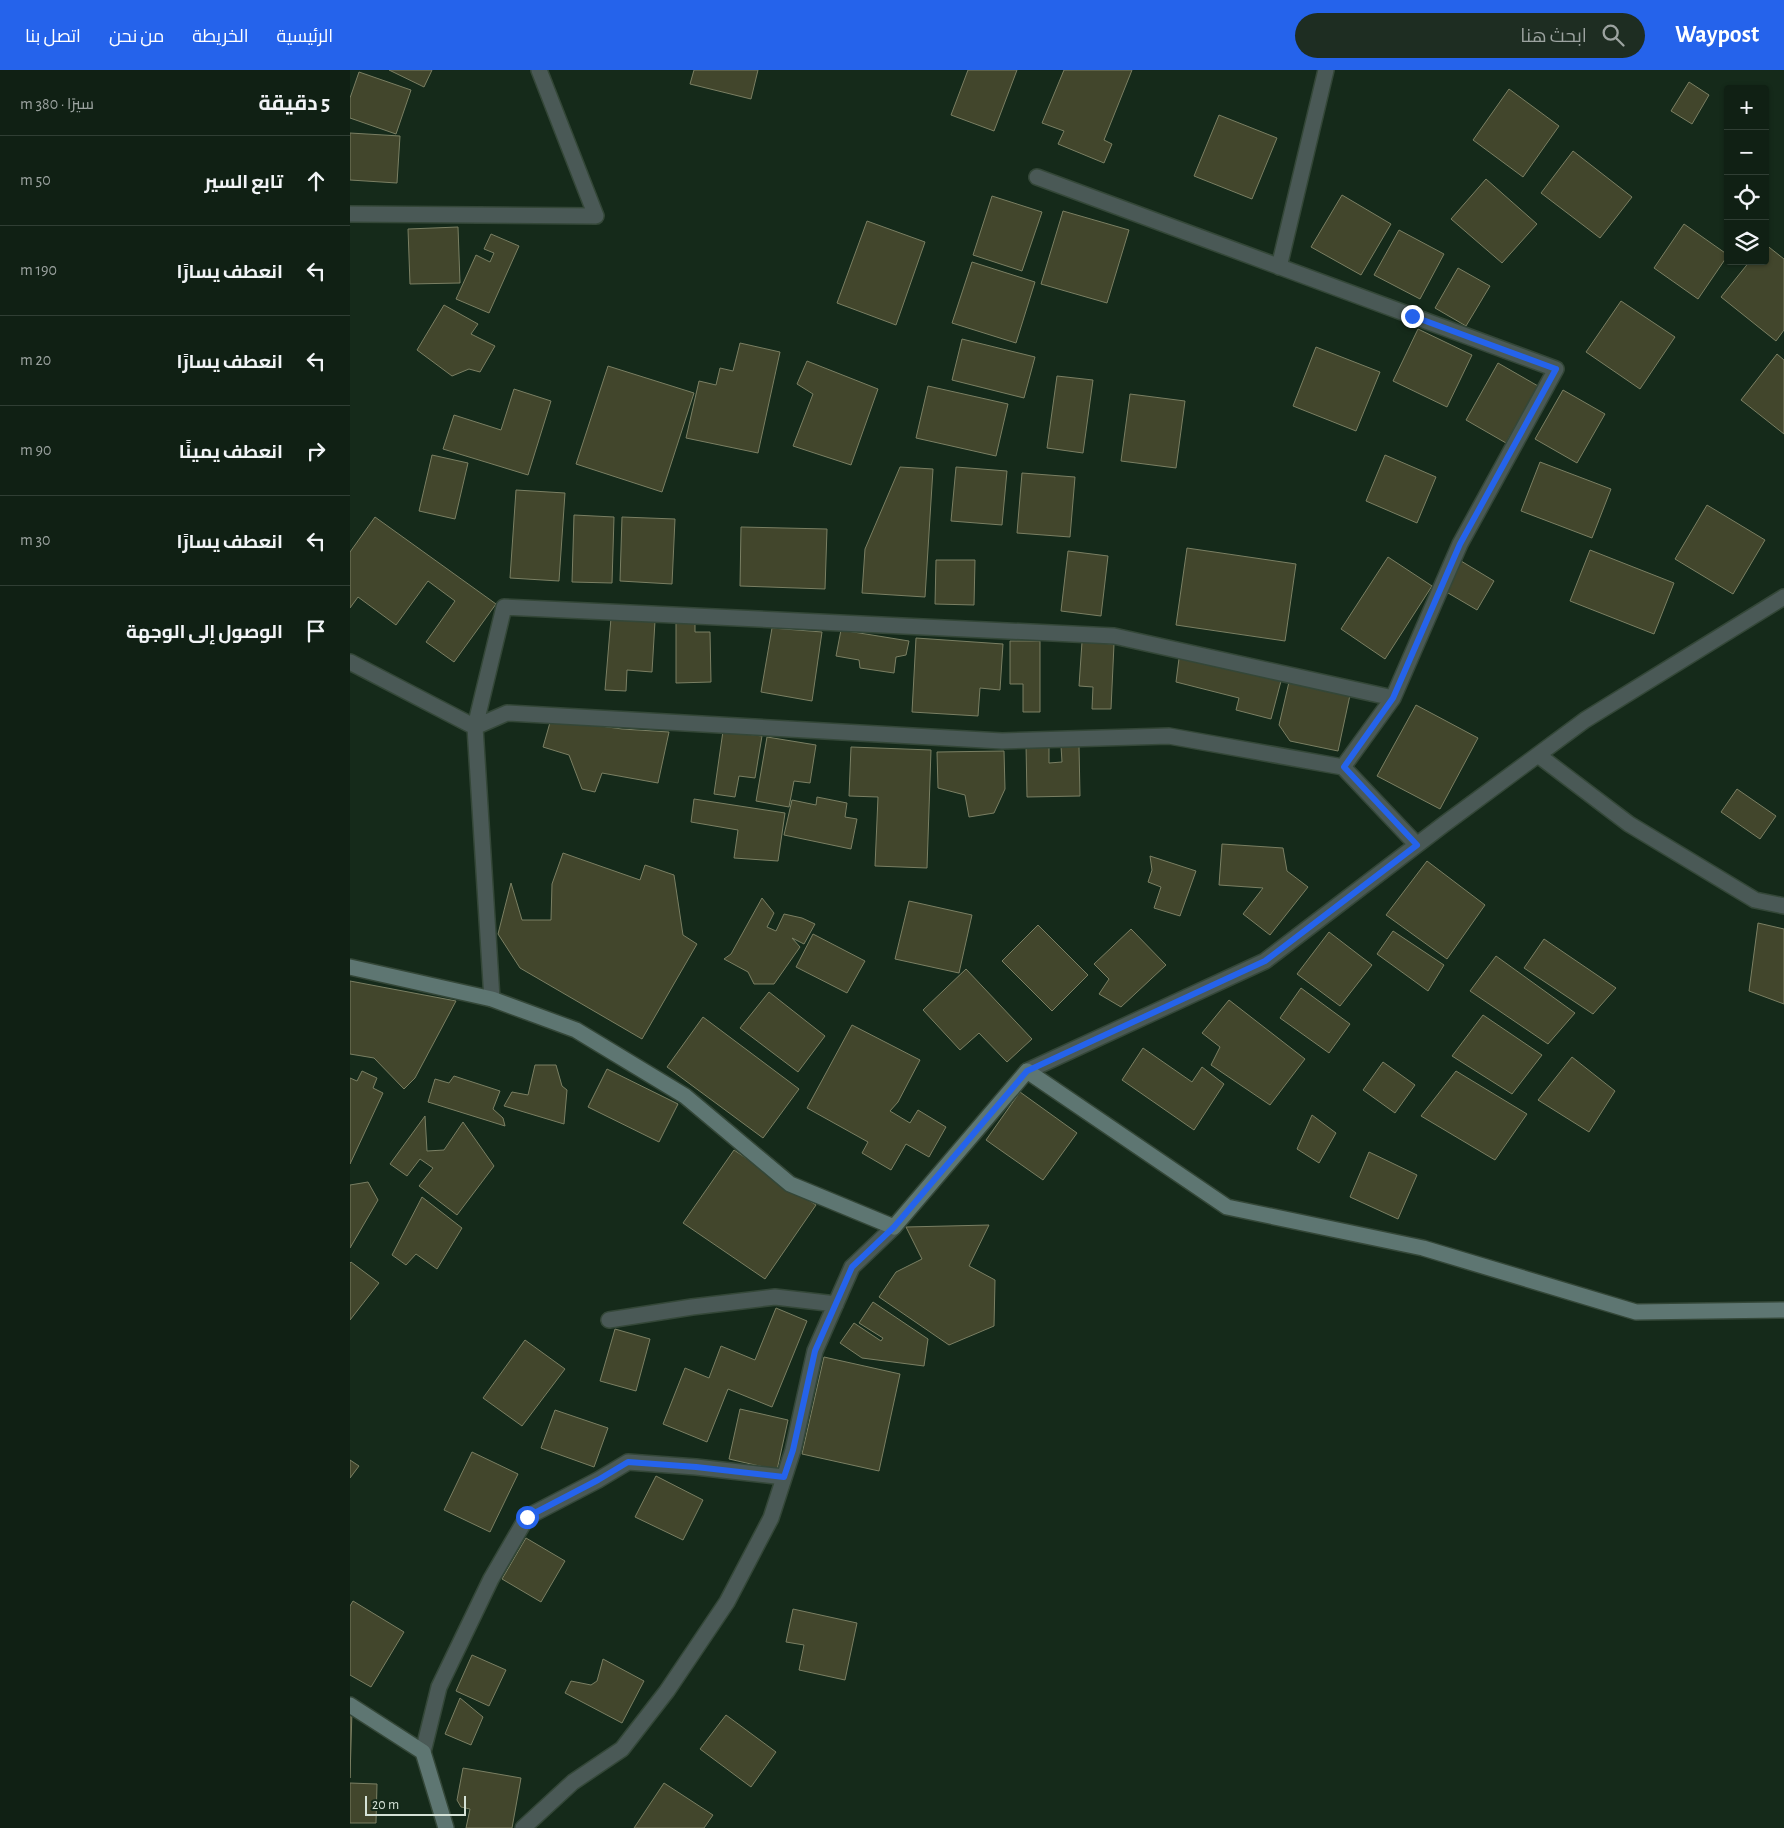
<!DOCTYPE html>
<html lang="ar">
<meta charset="utf-8">
<style>
body{margin:0;font-family:"Alegreya Sans",Cairo,sans-serif;background:#1e2d22;color:#f1f3f6;direction:rtl}
.controls{position:absolute;right:15px;top:15px;display:grid;overflow:hidden;border-radius:5px;box-shadow:0 1px 4px #0004}
.controls button{width:45px;height:45px;display:grid;place-items:center;padding:0;border:0;border-bottom:1px solid #303e34;background:#102014;color:#f1f3f6;font:25px sans-serif}
.scale{position:absolute;left:15px;bottom:12px;width:101px;box-sizing:border-box;padding-left:5px;border:2px solid #d5e2d7;border-top:0;font-size:14px;line-height:18px;white-space:nowrap;color:#d5e2d7;-webkit-text-stroke:4px #152a1a;paint-order:stroke}
.stop{position:absolute;width:15px;height:15px;margin:-11px;border:4px solid #2563eb;border-radius:50%;background:#fff}
.stop.end{background:#2563eb;border-color:#fff;box-shadow:0 1px 5px #0008}
.list{margin:0;padding:0;list-style:none}
h2{display:flex;justify-content:space-between;align-items:center;height:65px;margin:0;padding:0 20px;font-size:21px}
h2 small{font-size:16px;font-weight:400;color:#9ca3a0}
.list li{display:grid;grid-template-columns:32px 1fr auto;gap:15px;align-items:center;box-sizing:border-box;height:90px;padding:0 20px;border-top:1px solid #303e34}
.list b{display:block;font-size:19px;white-space:nowrap}
.list em{font-size:16px;font-style:normal;color:#9ca3a0}
.icon{flex:none;width:28px;height:28px;fill:none;stroke:currentColor;stroke-width:2;stroke-linecap:round;stroke-linejoin:round}
.map{position:relative;flex:none;width:1434px;height:1758px;overflow:hidden;direction:ltr}
header{display:flex;align-items:center;gap:30px;box-sizing:border-box;height:70px;padding:0 25px;background:#2563eb;color:#fff}
header strong{font-size:24px}
nav{display:flex;gap:28px;margin-inline-start:auto;font-size:18px}
.search{width:350px;height:45px;background:#1e2d22;display:flex;align-items:center;gap:12px;box-sizing:border-box;padding:0 18px;border-radius:28px;color:#9ca3a0;font-size:19px}
main{display:flex}
aside{flex:1;background:#102014}
.map>svg:first-child{display:block}
</style>
<header>
<strong>Waypost</strong>
<div class="search"><svg class="icon" aria-label="search" viewBox="0 0 24 24"><circle cx="10" cy="10" r="6"/><path d="M15 15l6 6"/></svg>ابحث هنا</div>
<nav><a>الرئيسية</a><a>الخريطة</a><a>من نحن</a><a>اتصل بنا</a></nav>
</header>
<main>
<div class="map">
<svg width="1434" height="1758" viewBox="0 0 1434 1758">
<rect width="100%" height="100%" fill="#152a1a"/>
<path fill="#42462c" stroke="#7a7f63" d="M39,0H82L74,17Z
M344,0H408L401,29L340,14Z
M618,0H667L644,61L601,45Z
M714,0H782L754,70L762,74L754,93L708,74L714,61L692,53Z
M9,2L61,20L46,64L0,48V28Z
M1339,12L1359,25L1342,54L1321,41Z
M1159,19L1209,56L1173,107L1123,70Z
M869,45L927,68L902,129L844,106Z
M0,63L50,66L47,113L0,110Z
M1223,81L1282,127L1250,168L1191,123Z
M1136,109L1187,154L1152,193L1101,149Z
M992,125L1041,154L1011,205L961,177Z
M642,126L692,142L672,201L623,185Z
M713,141L779,160L757,233L691,214Z
M517,151L575,172L546,255L487,233Z
M1334,154L1378,185L1348,229L1304,198Z
M108,157L110,213L60,214L58,159Z
M1049,160L1094,184L1070,229L1024,205Z
M141,164L169,176L139,243L106,229L126,185L140,192L144,183L134,179Z
M1415,174L1434,189V260L1426,271L1371,227L1400,191H1415Z
M622,192L685,212L666,273L602,253Z
M1108,198L1140,216L1116,256L1085,238Z
M1271,231L1325,267L1290,319L1236,282Z
M94,235L128,254L121,264L145,276L130,302L119,299L102,306L67,280Z
M1068,259L1122,285L1097,337L1043,311Z
M612,269L685,287L674,328L602,310Z
M390,273L430,282L408,383L336,368L349,311L366,315L370,298L383,301Z
M966,277L1030,302L1006,361L943,336Z
M1427,284L1434,290V364L1391,330Z
M457,291L528,319L501,395L443,376L463,324L447,314Z
M1148,293L1188,316L1156,373L1116,350Z
M258,296L344,323L312,422L226,394Z
M707,306L743,310L733,383L697,378Z
M578,316L658,334L646,386L566,368Z
M164,319L201,331L178,405L93,379L104,345L151,360Z
M1213,320L1255,344L1227,393L1185,369Z
M780,324L835,331L826,398L771,391Z
M82,385L118,393L105,449L69,441Z
M1035,385L1086,407L1067,453L1016,431Z
M1190,392L1261,419L1242,468L1171,441Z
M550,397L583,399L575,527L512,523L515,479Z
M606,397L657,401L652,455L601,451Z
M672,403L725,407L720,467L667,463Z
M166,420L215,423L209,511L160,508Z
M1357,435L1415,470L1383,524L1325,489Z
M224,445L264,447L262,513L222,512Z
M25,447L146,534L104,592L76,572L105,531L78,511L46,555L8,527L0,538V482Z
M272,447L325,449L322,514L270,511Z
M391,457L477,459L475,519L390,516Z
M837,478L946,494L935,571L826,555Z
M1240,480L1324,513L1304,564L1220,531Z
M718,481L758,486L751,546L711,541Z
M1038,487L1082,516L1035,589L991,559Z
M586,490H625L624,535L585,534Z
M1111,491L1144,511L1127,540L1093,520Z
M261,548L305,551L302,602L277,600L276,621L255,620Z
M326,551H345V562H360L361,612L326,613Z
M422,558L472,562L462,631L411,622Z
M491,560L559,571L556,585L546,587L544,603L510,598L509,590L486,586Z
M566,568L653,574L650,620L630,618L628,646L562,642Z
M660,571H690V642H673V614H660Z
M732,572L764,574L761,639H742L743,617L729,616Z
M830,581L931,611L921,649L886,640L889,628L826,612Z
M939,612L1000,625L988,681L940,671L929,655Z
M1066,635L1128,668L1090,739L1027,706Z
M201,649L272,659L319,662L308,713L252,703L245,722L232,719L219,685L193,677Z
M373,661L412,666L405,708L389,706L385,727L364,724Z
M417,667L466,675L460,713L444,711L439,737L406,731Z
M676,674H699V693L712,692L711,676H729L730,726L677,727Z
M501,677L581,680L577,798L525,796L528,727L499,726Z
M654,681L655,719L644,743L619,747L615,725L588,718L587,682Z
M1387,719L1426,746L1410,769L1371,742Z
M467,727L497,733L495,747L507,749L501,779L434,765L442,730L466,735Z
M344,729L435,743L428,791L384,788L388,760L341,752Z
M872,774L933,778L937,801L958,817L920,865L893,844L913,818L869,815Z
M213,783L290,810L295,795L324,805L333,865L347,874L292,969L170,898L148,864L161,813L172,850H201L202,814Z
M800,786L846,801L830,846L804,838L811,817L798,812L802,800Z
M1077,791L1135,835L1097,889L1036,845Z
M412,828L424,843L417,857L426,861L434,844L452,848L465,854L454,874L442,868L450,877L424,914H404L398,902L374,889L381,884Z
M559,831L622,845L609,903L545,889Z
M1408,853L1434,859V934L1399,921Z
M688,855L738,905L702,941L652,891Z
M781,859L816,895L771,937L749,924L759,909L744,894Z
M1043,861L1094,895L1078,921L1027,884Z
M979,862L1022,895L990,936L947,904Z
M463,864L515,891L497,923L446,897Z
M1194,869L1266,918L1243,944L1174,898Z
M1146,886L1225,943L1198,974L1120,921Z
M616,899L682,969L657,992L629,963L610,980L573,940Z
M0,911L106,931L65,1008L54,1019L24,988L0,984Z
M951,918L1000,954L979,983L930,948Z
M419,922L475,966L448,1002L390,958Z
M879,930L955,989L920,1035L861,995L870,977L852,963Z
M1133,945L1192,985L1162,1024L1102,986Z
M353,947L449,1019L413,1068L317,997Z
M502,955L570,990L548,1032L540,1041L560,1053L568,1040L596,1057L579,1087L556,1074L541,1100L512,1083L518,1072L457,1038Z
M793,978L842,1012L852,997L874,1014L844,1060L772,1010Z
M1222,987L1265,1021L1239,1062L1188,1030Z
M1033,992L1065,1015L1045,1043L1013,1020Z
M185,995H206L212,1016L217,1020L214,1054L154,1036L162,1022L178,1025Z
M257,999L328,1034L309,1072L238,1037Z
M12,1001L27,1008L23,1018L33,1023L0,1094V1008L7,1011Z
M1106,1001L1177,1044L1145,1090L1071,1046Z
M104,1006L150,1021L143,1039L153,1048L155,1056L78,1032L85,1009L99,1013Z
M670,1022L727,1063L693,1110L636,1070Z
M962,1045L986,1063L969,1093L947,1079Z
M75,1046L77,1081L94,1080L113,1052L144,1096L107,1145L69,1116L83,1098L70,1089L57,1106L40,1094Z
M384,1080L466,1135L415,1209L333,1153Z
M1019,1082L1067,1105L1048,1149L1000,1127Z
M18,1112L28,1130L0,1178V1115Z
M72,1127L112,1158L87,1199L66,1184L56,1195L42,1185Z
M639,1155L619,1196L645,1210L644,1256L599,1275L529,1227L546,1202L572,1189L556,1157Z
M1,1192L29,1213L0,1250V1193Z
M523,1232L578,1269L574,1296L512,1288L490,1273L504,1253L531,1271L533,1268L509,1253Z
M426,1238L457,1251L422,1337L378,1319L357,1372L313,1354L335,1298L359,1308L371,1276L405,1290Z
M265,1259L300,1269L286,1321L250,1311Z
M175,1270L215,1299L172,1356L133,1328Z
M474,1287L550,1304L529,1401L452,1384Z
M390,1339L438,1350L427,1400L379,1389Z
M205,1340L258,1358L244,1397L191,1378Z
M122,1382L168,1404L140,1462L94,1440Z
M0,1390L9,1396L0,1408Z
M306,1406L353,1430L333,1470L285,1447Z
M176,1468L215,1491L191,1532L152,1509Z
M3,1531L54,1562L21,1617L0,1605V1536Z
M443,1539L507,1553L495,1610L449,1600L454,1575L436,1572Z
M122,1585L156,1600L139,1636L106,1621Z
M253,1589L294,1611L272,1653L215,1623L221,1611L241,1615L247,1611Z
M110,1628L133,1647L121,1675L95,1664Z
M0,1640H2L0,1708Z
M376,1645L426,1682L401,1717L350,1679Z
M113,1698L171,1708L162,1758H116L120,1739L111,1737L107,1730Z
M0,1713L27,1714L26,1753H0Z
M314,1713L363,1745L354,1758H284Z"/>
<g fill="none" stroke-linecap="round" stroke-linejoin="round">
<g stroke="#344738" stroke-width="18">
<path id="street" d="M687,107L1206,299L1110,474L1043,628L993,697L1067,775
M0,144L246,146L189,0
M929,197L976,0
M0,592L125,657L142,929
M125,657L154,537L764,566L1043,628
M125,657L157,643L652,671L819,666L993,697
M1188,685L1279,754L1405,830L1434,836
M677,1001L915,891L1093,755L1235,650L1434,527
M259,1250L342,1237L425,1227L486,1234
M73,1682L89,1617L141,1509L177,1447L248,1410L278,1392L346,1397L434,1407
M173,1758L223,1712L272,1679L317,1621L377,1532L421,1448L443,1380L465,1281L502,1197L544,1157"/>
</g>
<g stroke="#344738" stroke-width="18">
<path id="secondary" d="M0,897L142,929L226,960L335,1026L440,1114L544,1157L677,1001L877,1137L1073,1178L1286,1242L1434,1240
M0,1635L73,1682L96,1758"/>
</g>
<use href="#street" stroke="#4a5956" stroke-width="15"/>
<use href="#secondary" stroke="#5e7672" stroke-width="15"/>
</g>
<g fill="none" stroke-linecap="round" stroke-linejoin="round">
<path stroke="#2563eb" stroke-width="6" d="M177,1447L248,1410L278,1392L346,1397L434,1407L443,1380L465,1281L502,1197L544,1157L677,1001L915,891L1067,775L994,697L1043,628L1110,474L1206,299L1062,246"/>
</g>
</svg>
<div class="controls">
<button>+</button>
<button>−</button>
<button><svg class="icon" aria-label="locate" viewBox="0 0 24 24"><circle cx="12" cy="12" r="6"/><path d="M12 2v4M12 18v4M2 12h4M18 12h4"/></svg></button>
<button><svg class="icon" aria-label="layers" viewBox="0 0 24 24"><path d="M12 4l9 5-9 5-9-5zM3 14l9 5 9-5"/></svg></button>
</div>
<div class="scale">20 m</div>
<div class="stop" style="left:177px;top:1447px"></div>
<div class="stop end" style="left:1062px;top:246px"></div>
</div>
<aside>
<h2>5 دقيقة<small>سيرًا · 380 m</small></h2>
<ul class="list">
<li><svg class="icon" aria-label="ahead" viewBox="0 0 24 24"><path d="M12 20V5M6 11l6-6 6 6"/></svg><div><b>تابع السير</b></div><em>50 m</em></li>
<li><svg class="icon" aria-label="left" viewBox="0 0 24 24"><path d="M17 20v-9H6M10 6l-5 5 5 5"/></svg><div><b>انعطف يسارًا</b></div><em>190 m</em></li>
<li><svg class="icon" aria-label="left" viewBox="0 0 24 24"><path d="M17 20v-9H6M10 6l-5 5 5 5"/></svg><div><b>انعطف يسارًا</b></div><em>20 m</em></li>
<li><svg class="icon" aria-label="right" viewBox="0 0 24 24"><path d="M7 20v-9h11M14 6l5 5-5 5"/></svg><div><b>انعطف يمينًا</b></div><em>90 m</em></li>
<li><svg class="icon" aria-label="left" viewBox="0 0 24 24"><path d="M17 20v-9H6M10 6l-5 5 5 5"/></svg><div><b>انعطف يسارًا</b></div><em>30 m</em></li>
<li><svg class="icon" aria-label="arrive" viewBox="0 0 24 24"><path d="M6 21V4h12l-3 4 3 4H6"/></svg><div><b>الوصول إلى الوجهة</b></div></li>
</ul>
</aside>
</main>
